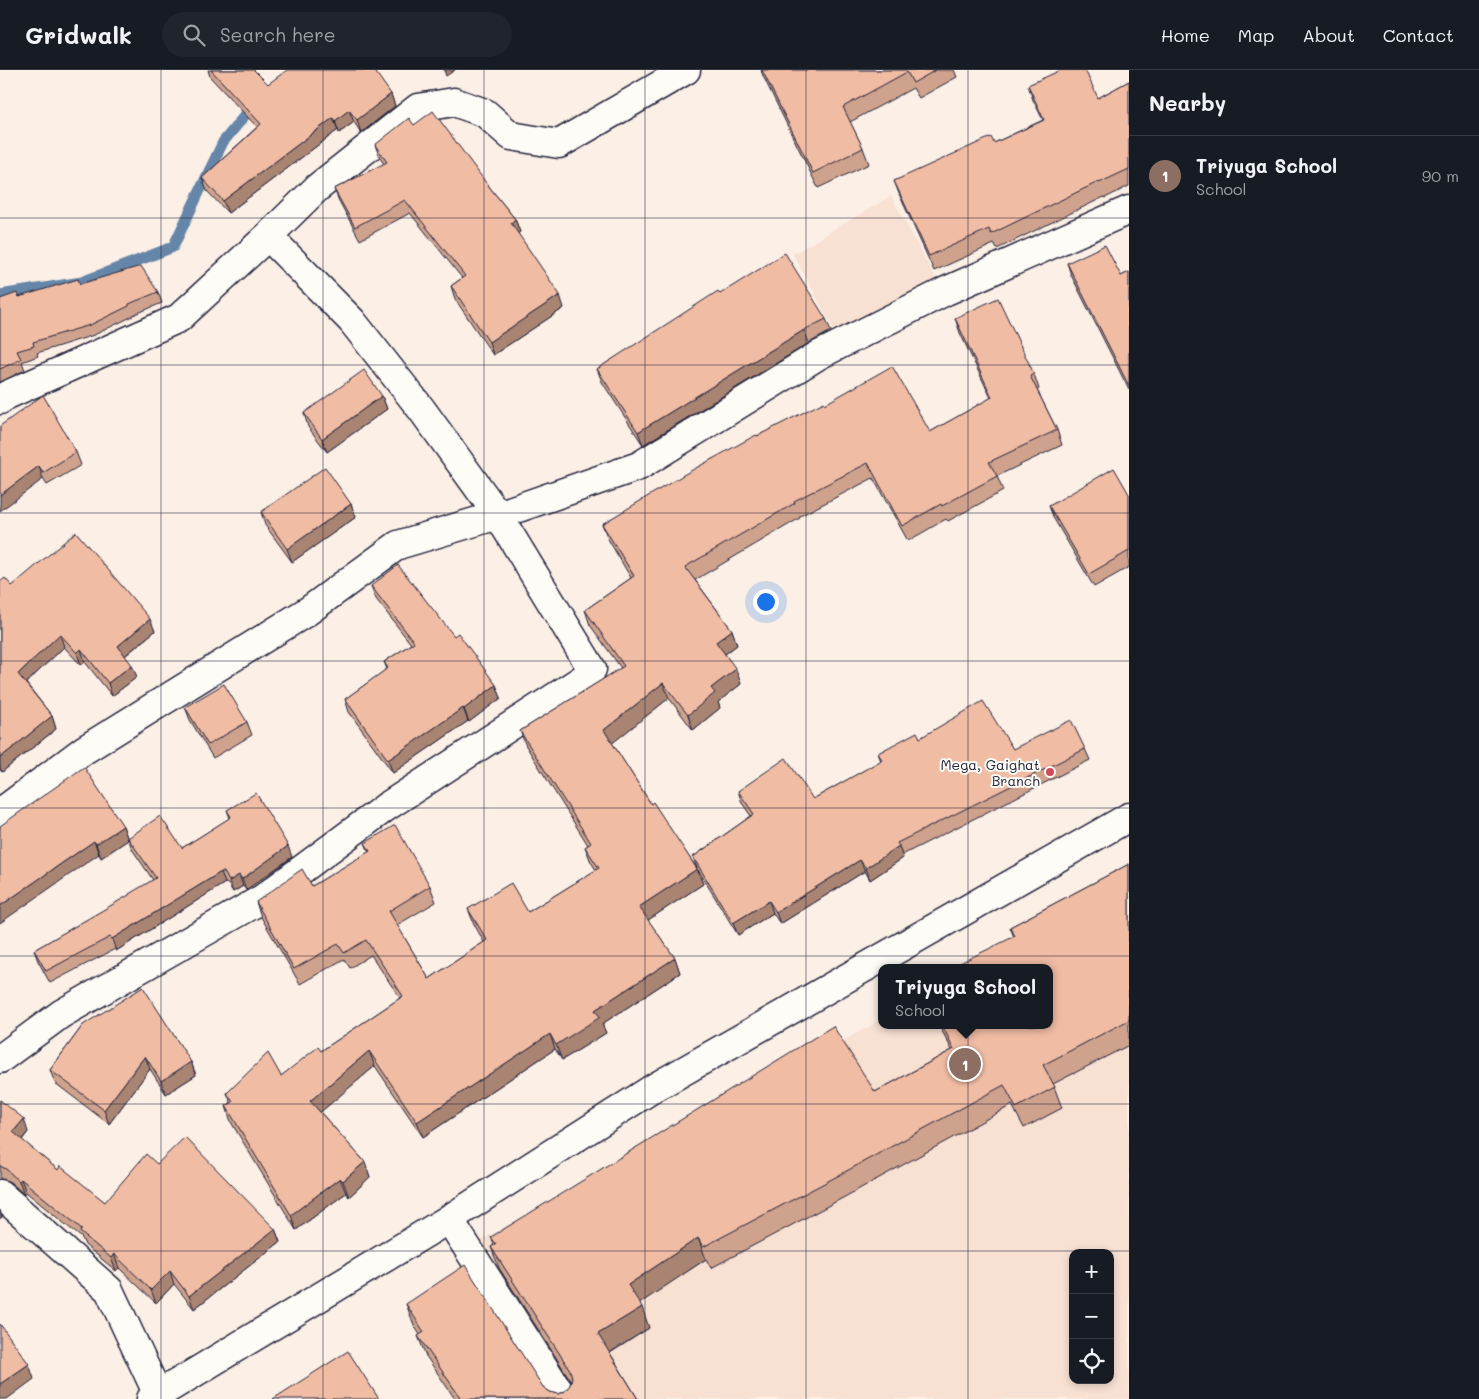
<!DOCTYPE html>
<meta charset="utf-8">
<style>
body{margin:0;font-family:Mali,sans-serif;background:#20242c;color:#f1f3f6}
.controls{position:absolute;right:15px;bottom:15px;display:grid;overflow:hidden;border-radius:10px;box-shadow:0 2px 8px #0003}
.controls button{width:45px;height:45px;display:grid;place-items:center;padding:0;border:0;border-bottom:1px solid #363941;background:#171b24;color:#f1f3f6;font:25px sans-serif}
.you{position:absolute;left:765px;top:531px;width:18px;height:18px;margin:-12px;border:4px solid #fff;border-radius:50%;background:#1a73e8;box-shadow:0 0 0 8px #1a73e833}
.badge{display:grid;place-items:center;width:32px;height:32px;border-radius:50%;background:#8c9099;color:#fff;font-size:16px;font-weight:700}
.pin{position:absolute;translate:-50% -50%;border:2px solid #fff;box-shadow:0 1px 5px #0006}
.popup{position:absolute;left:878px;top:894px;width:175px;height:65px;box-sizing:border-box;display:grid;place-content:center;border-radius:10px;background:#171b24;filter:drop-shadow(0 1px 4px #0005);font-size:16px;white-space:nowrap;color:#9ea1a6}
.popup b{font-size:19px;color:#f1f3f6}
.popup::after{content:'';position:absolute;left:50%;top:100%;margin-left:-10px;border:10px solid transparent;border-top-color:#171b24}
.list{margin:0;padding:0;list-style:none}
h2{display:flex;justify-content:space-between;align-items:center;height:65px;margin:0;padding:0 20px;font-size:21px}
h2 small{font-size:16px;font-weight:400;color:#9ea1a6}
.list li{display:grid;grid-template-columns:32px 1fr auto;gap:15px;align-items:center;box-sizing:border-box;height:80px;padding:0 20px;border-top:1px solid #363941}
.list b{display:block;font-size:19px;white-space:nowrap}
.list p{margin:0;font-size:16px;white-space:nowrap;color:#9ea1a6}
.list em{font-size:16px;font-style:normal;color:#9ea1a6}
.icon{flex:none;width:28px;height:28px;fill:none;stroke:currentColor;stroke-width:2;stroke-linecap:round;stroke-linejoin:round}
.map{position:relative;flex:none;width:1129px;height:1329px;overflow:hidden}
header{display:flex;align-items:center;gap:30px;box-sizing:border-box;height:70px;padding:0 25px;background:#171b24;border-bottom:1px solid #363941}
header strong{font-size:24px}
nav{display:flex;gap:28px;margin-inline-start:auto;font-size:18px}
.search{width:350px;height:45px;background:#20242c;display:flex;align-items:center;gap:12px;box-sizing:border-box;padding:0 18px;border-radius:28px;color:#9ea1a6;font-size:19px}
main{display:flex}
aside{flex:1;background:#171b24}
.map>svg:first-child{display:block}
</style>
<header>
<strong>Gridwalk</strong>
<div class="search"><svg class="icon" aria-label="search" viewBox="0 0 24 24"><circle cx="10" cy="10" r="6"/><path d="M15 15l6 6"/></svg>Search here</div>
<nav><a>Home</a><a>Map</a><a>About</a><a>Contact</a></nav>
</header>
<main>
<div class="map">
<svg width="1129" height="1329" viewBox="0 0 1129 1329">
<rect width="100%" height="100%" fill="#fbefe6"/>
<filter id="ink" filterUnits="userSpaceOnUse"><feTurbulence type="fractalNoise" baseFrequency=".02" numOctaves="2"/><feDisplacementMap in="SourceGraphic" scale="10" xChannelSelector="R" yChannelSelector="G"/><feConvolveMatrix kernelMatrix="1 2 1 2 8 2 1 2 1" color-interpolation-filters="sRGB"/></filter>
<g filter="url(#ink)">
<path fill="#f8e0d2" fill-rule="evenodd" d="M891,126L937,211L835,261L793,184Z
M1129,813V1329H574L474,1174L881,950V955H1049V898ZM1073,1183H1110V1310H1073Z"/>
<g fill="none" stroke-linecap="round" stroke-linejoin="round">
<path stroke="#6586a8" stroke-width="11" d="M0,225L82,212L173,177L223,72L255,33"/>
<g stroke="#22223b" stroke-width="31">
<path id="minor" d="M268,166L317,118L418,38L454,32L485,43L511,66L559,74L686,0
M0,330L7,325L179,248L268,166L352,251L422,340L498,445L592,599L589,605L386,737L262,829L61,944L0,989
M0,743L84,680L308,541L398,475L498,445L639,396L817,286L946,221L1129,140
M0,1124L109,1220L160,1329
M449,1149L564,1329"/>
</g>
<g stroke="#22223b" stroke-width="31">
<path id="secondary" d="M151,1329L449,1149L652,1019L1129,747"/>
</g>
<use href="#minor" stroke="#fdfcf7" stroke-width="28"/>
<use href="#secondary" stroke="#fdfcf7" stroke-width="28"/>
</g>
<path fill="#cfa28d" stroke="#22223b" d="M208,0H254L268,14L391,24L395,36L361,63L354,52L339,63L338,60L228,143L207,121L202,108L257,57L210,7Z
M761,0H954L957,7L919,28L913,18L850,52L863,78L869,94L818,118L763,6Z
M1129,11V116L1105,128L1104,127L997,179L994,174L934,201L900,126L894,111L994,73L1043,50L1033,30L1028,15L1098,28Z
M414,55L487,114L515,149L520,162L518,164L564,238L493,285L455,229L451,216L462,208L410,143L360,170L339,131L334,119L384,94L380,88L375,75Z
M1067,193L1121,206L1129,202V320L1071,205Z
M80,214L158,222L162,233L133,245V246L94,265L37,283L38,286L22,292L25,300L0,312V229L19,227Z
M720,224L826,249L831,261L809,273L643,375L602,312L597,299Z
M955,248L1034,304L1039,319L1037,320L1057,360L1062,375L997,406L1003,421L948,451L946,449L908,471L873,408L800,446V448L695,510L732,560L737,575L725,584L741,614L718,632L720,638L693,660L669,628L612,673L651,734L697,798L693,787L751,746L742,733L738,721L813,729L881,691L878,683L920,668L1013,679H1085L1090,690L902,785L903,788L870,810L865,801L780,854L773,843L738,865L698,800L703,814L648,850L675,888L680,903L602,954L606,963L562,990L555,979L423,1067L375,996L320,1042L365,1092L370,1107L349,1127L346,1123L296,1160L231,1052L226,1036L231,1033L227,1023L281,1006L321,981L400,928L371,885L350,898L344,889L300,914L261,847L256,832L312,816L369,782L365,773L430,816L436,832L397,855L429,909L484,872L474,854L468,839L528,842L596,800L591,792L585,777L588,775L526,676L520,661L621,598L590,555L585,540L631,508L608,469L602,454L757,366L825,334L930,362L991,328L960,263Z
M382,326L387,339L327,382L308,357L304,343Z
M0,356L76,382L81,395L47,415L43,409Z
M1129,424V497L1094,517L1054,449L1049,436Z
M351,434L356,447L292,492L265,455L261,442Z
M0,512L155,561L125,586L137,607L112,626L85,592L81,595L64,577L26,613L52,646L56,659L2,702L0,700Z
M371,516L454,566L496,615L501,628L469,652L468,651L393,703L349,642L345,629L387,599L384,592L411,574L376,529Z
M185,637L247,652L252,665L213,688L190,650Z
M227,740L292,787L246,820L243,816L233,822L228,814L225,813L116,881L115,879L50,913L38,891L34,880L129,826L153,810L132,779L128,768L182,778L230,748Z
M0,756H123L128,770L101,788L99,784Z
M1129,794V975L1053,1014L1062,1038L1024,1058L1012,1035L839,1130L711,1198L706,1189L639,1233L649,1258L610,1283L638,1329H455L426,1286L418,1266L420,1265L414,1255L406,1234L543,1317L550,1322L558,1324L564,1322L570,1315L571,1311L499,1198L491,1177L494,1175L491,1167L875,1022L952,980L939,955H1049L1010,857Z
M83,955L191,992L196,1005L166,1024L150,999L109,1054L55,1013L50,1000Z
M0,1030L28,1062L22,1070L58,1100L105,1132L157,1094L275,1159L280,1172L194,1239L174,1214L156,1233L119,1198L116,1201L85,1175L82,1168L26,1122L24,1124L10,1112L4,1109H0Z"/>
<path fill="#a98473" stroke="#22223b" d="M444,0H455L446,6Z
M391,24L395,36L361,63L357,50Z
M349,40L354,52L339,63L335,51Z
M333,48L338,60L228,143L223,131Z
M515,149L520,162L515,166L511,153Z
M560,225L564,238L493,285L489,272Z
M804,260L809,273L643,375L638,362Z
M382,326L387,339L327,382L322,369Z
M39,396L43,409L0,441V425Z
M351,434L356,447L292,492L287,479Z
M150,549L155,561L122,588L118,576Z
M732,560L737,575L721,587L716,572Z
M60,564L64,577L23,616L18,604Z
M81,579L85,592L81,595L77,583Z
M132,595L137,607L112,626L108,613Z
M736,599L741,614L718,632L720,638L693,660L688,645L711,618Z
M663,613L669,628L610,675L604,660Z
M496,615L501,628L469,652L464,639Z
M463,638L468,651L393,703L388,690Z
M52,646L56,659L2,702L0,697V688Z
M123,756L128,770L101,788L96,774Z
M94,771L99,784L0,853V836Z
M288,776L292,787L246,820L242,809Z
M899,776L903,788L870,810L866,798Z
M860,790L865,801L780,854L776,842Z
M697,799L703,814L645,852L639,837Z
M221,802L225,813L116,881L112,869Z
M239,805L243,816L233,822L229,811Z
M769,831L773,843L738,865L733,853Z
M675,888L680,903L602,954L606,963L562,990L556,975L595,940Z
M550,964L555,979L423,1067L417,1052Z
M369,981L375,996L316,1046L310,1031Z
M145,986L150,999L109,1054L104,1040Z
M191,992L196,1005L166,1024L161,1011Z
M24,1049L28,1062L17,1075L13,1062Z
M365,1092L370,1107L349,1127L343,1111Z
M340,1108L346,1123L296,1160L291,1145Z
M21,1109L26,1122L24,1124L19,1111Z
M0,1140L2,1147L0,1149Z
M275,1159L280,1172L194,1239L189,1226Z
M698,1168L706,1189L636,1236L628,1215Z
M114,1184L119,1198L116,1201L111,1188Z
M170,1201L174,1214L156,1233L151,1220Z
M642,1237L649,1258L606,1285L598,1264Z
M29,1294L34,1309L7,1329H0V1314Z"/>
<path fill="#f1bca4" stroke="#22223b" d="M211,0H254L268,14L287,0H374L391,24L357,50L349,40L335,51L333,48L223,131L202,108L261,54Z
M762,0H936L913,13L907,2L843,37L863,78L813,103Z
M1061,0H1085L1098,28L1129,11V99L1099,113L1098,112L991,164L989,159L929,186L894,111L991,67L994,73L1044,50L1028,15Z
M433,41L487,114L515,149L511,153L560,225L489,272L451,216L465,206L405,130L355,157L334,119L387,92L375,75L409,48L414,55Z
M1105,175L1121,206L1129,202V316L1067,193Z
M785,183L826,249L804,260L638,362L597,299L718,221L720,224Z
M141,196L158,222L129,234V236L90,255L33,272L34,276L17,281L21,289L0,299V229L17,223L19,227L78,209L80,214Z
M998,228L1034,304L1030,306L1057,360L989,392L997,406L942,436L941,434L902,456L868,393L794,431L795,433L685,497L732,560L716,572L736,599L711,618L715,623L688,645L663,613L604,660L651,734L653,732L697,799L639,837L675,888L595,940L600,947L556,975L550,964L417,1052L369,981L310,1031L365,1092L343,1111L340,1108L291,1145L226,1036L233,1032L227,1023L268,983L281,1006L318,977L321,981L403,926L366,870L344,883L338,874L294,899L256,832L302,799L312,816L370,781L365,773L395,755L430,816L389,841L429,909L487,870L468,839L511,813L528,842L599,798L585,777L591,773L520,661L624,596L585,540L634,506L602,454L685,404L756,365L757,366L824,332L825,334L892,296L930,362L992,327L955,248Z
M364,300L382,326L322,369L304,343Z
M43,325L76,382L43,403L39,396L0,425V356Z
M325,397L351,434L287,479L261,442Z
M1114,398L1129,424V481L1089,504L1049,436Z
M76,462L150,549L118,576L132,595L108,613L81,579L77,583L60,564L18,604L52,646L0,688V512L5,508L12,516Z
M398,495L454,566L458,563L496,615L464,639L463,638L388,690L345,629L388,598L384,592L414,572L371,516Z
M224,614L247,652L208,675L185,637Z
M983,631L1013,679L1071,650L1085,679L897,773L899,776L866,798L860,790L776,842L769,831L733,853L693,787L754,744L738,721L786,688L813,729L882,690L878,683L917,662L920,668Z
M84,697L123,756L96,774L94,771L0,836V756Z
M256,723L288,776L242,809L239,805L229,811L224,802H221L112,869L110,867L46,901L34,880L129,825V824L156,808L128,768L160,746L182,778L231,747L227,740Z
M1129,794V950L1043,995L1055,1017L1016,1038L1004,1015L832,1109L703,1177L698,1168L628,1215L642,1237L598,1264L638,1329H456L460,1327L418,1266L424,1262L406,1234L465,1195L543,1317L550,1322L558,1324L564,1322L570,1315L572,1307L570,1300L491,1177L496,1174L491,1167L833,956L875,1022L954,979L942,955H1049V898H950L1015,866L1010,857Z
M143,917L191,992L161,1011L145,986L104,1040L50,1000L83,955Z
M0,1030L24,1049L13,1062L58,1100L60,1096L105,1132L146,1084L157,1094L185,1067L275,1159L189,1226L170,1201L151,1220L114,1184L111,1188L80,1162L82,1159L21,1109L19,1111L6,1099L0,1096Z
M0,1254L29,1294L0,1314Z
M348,1281L379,1329H273Z"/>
</g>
<path fill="none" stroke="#22223b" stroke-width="1" stroke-opacity="0.55" d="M161,0V1329M323,0V1329M484,0V1329M645,0V1329M806,0V1329M968,0V1329M0,148H1129M0,295H1129M0,443H1129M0,591H1129M0,738H1129M0,886H1129M0,1034H1129M0,1181H1129"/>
<circle fill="#d1495b" stroke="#fdfcf7" stroke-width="2" cx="1050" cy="702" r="5"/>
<g text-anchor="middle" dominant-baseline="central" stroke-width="4" stroke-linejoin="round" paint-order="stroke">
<g font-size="14" fill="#22223b" stroke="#fdfcf7" text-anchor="end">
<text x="1040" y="694">Mega, Gaighat<tspan x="1040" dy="16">Branch</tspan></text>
</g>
</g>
</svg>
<div class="controls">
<button>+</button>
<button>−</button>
<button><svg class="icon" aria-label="locate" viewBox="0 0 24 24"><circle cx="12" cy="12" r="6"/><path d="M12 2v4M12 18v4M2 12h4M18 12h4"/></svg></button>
</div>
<div class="you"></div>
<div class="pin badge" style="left:965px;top:994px;background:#8d6e63">1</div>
<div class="popup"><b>Triyuga School</b>School</div>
</div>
<aside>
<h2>Nearby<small></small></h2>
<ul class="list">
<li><span class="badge" style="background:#8d6e63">1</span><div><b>Triyuga School</b><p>School</p></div><em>90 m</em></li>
</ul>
</aside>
</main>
